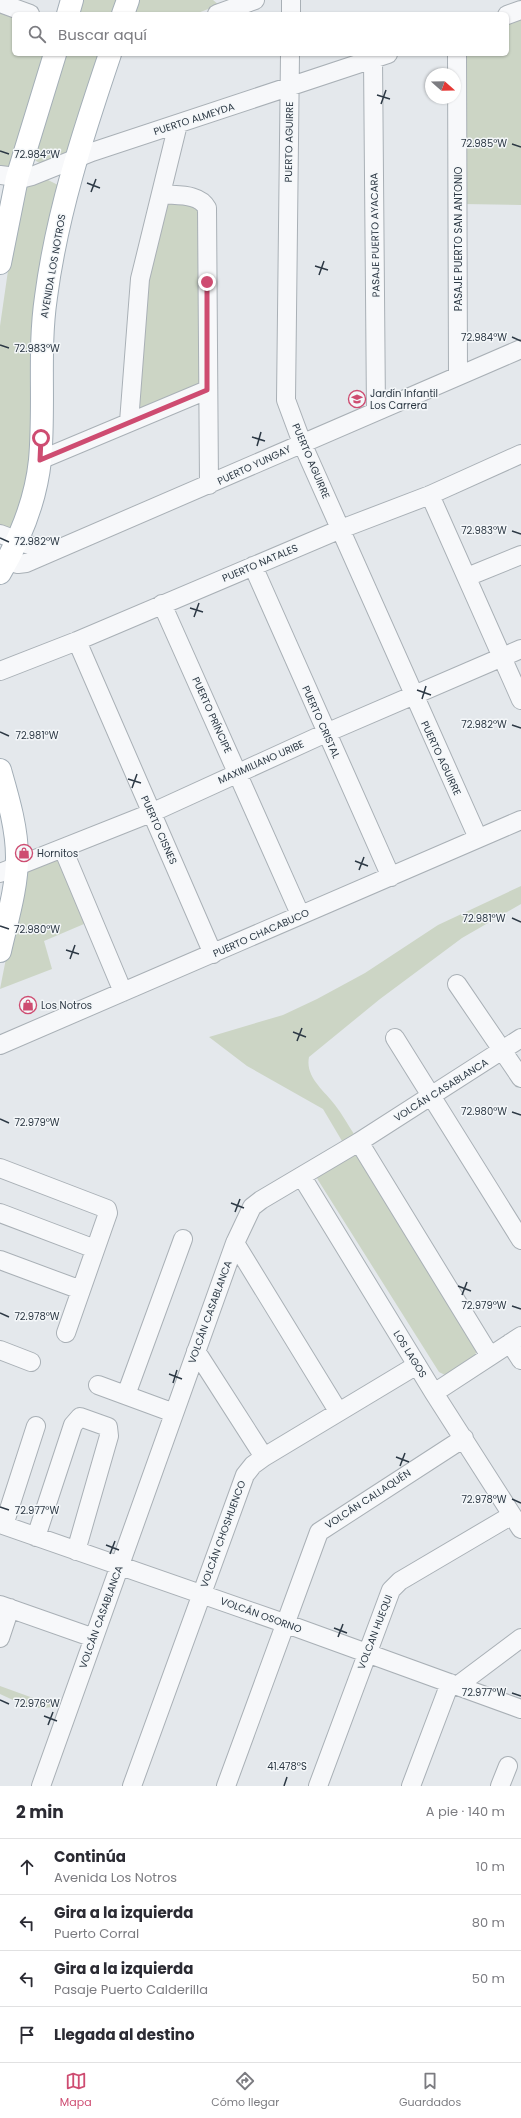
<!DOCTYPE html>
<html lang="es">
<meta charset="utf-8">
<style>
body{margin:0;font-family:Poppins,sans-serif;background:#f2f2f3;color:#2b2b33}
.compass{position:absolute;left:425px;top:68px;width:36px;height:36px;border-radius:50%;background:#fff;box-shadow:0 1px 3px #0004;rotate:110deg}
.stop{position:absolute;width:12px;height:12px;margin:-9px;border:3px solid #ce4c71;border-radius:50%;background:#fff}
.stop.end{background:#ce4c71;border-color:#fff;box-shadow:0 1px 4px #0008}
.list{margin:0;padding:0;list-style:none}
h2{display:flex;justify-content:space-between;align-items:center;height:52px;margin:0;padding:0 16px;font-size:17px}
h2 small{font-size:13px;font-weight:400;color:#7c7c81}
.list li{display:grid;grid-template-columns:26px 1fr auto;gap:12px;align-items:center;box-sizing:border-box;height:56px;padding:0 16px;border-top:1px solid #e1e1e2}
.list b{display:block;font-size:15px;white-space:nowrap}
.list p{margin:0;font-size:13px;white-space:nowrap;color:#7c7c81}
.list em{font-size:13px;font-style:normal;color:#7c7c81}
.icon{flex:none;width:22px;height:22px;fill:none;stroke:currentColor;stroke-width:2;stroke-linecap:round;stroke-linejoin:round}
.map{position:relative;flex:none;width:521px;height:1786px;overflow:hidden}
.search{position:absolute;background:#fff;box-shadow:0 1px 3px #0004;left:12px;right:12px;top:12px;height:44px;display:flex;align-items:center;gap:10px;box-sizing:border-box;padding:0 14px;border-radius:6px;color:#7c7c81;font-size:15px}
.sheet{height:276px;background:#fff}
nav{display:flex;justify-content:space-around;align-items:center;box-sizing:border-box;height:56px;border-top:1px solid #e1e1e2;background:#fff;font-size:11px;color:#7c7c81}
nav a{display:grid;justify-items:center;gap:2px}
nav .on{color:#ce4c71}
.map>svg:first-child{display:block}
</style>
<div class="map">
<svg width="521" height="1786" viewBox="0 0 521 1786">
<rect width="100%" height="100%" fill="#e4e8ec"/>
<path fill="#ccd5c5" d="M80,0H121L117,14H76Z
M134,0H213L219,5L195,14H130Z
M0,12L14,16V54H47L16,159L9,166L0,169Z
M521,17V205L463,204L461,54H507V21Z
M61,54H99L68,152L42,164L36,161L32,156Z
M46,179L58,185L35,448L13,530L0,527V326L12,243L23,188Z
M171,201L201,206L203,378L199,387L136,410L147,280L162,209Z
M54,858L64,866L84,924L44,941L52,969L0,989L23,872Z
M521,886V904L462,938L380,999L309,1057C305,1077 324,1090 335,1105C342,1114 348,1125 354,1134L342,1141L323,1109L247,1066L209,1037L283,1015L317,999L365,973L438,925Z
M355,1153L359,1155L479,1345L473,1360L445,1375L439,1372L318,1180L317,1178L322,1171Z
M0,1686L58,1707L37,1708V1703L28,1701L26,1706L0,1694Z"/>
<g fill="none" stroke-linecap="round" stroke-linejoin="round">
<g stroke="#a9b0b6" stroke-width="20">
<path id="minor" d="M0,3L30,14
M217,14L255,0
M291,14V0
M507,15L521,10
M290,54L286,400L302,443L478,838
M457,54L458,376
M373,59L376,411
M0,175L24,178L32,176L92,152L388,54
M161,194C177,196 199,193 207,208L209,485
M129,422L140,279L178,124
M40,460L207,390
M430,495L521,700
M0,534L32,546L53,551
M0,559L18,564L26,563L521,349
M253,566L391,877
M467,577L521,555
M162,604L300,914
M77,641L213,954
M0,671L77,641L341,529L430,495L521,454
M63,849L123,992
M0,873L151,813L326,733L521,649
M457,984L521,1078
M395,1038L521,1240
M0,1045L521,820
M359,1142L490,1356
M0,1168L107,1209L108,1213L66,1333
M302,1177L434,1393L521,1529
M0,1213L95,1249
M235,1243L338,1411
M0,1260L81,1290
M510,1343L521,1360
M0,1350L31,1362
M196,1351L264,1457
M98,1385L174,1413
M434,1393L521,1336
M126,1395L183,1239
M0,1524L284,1623L521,1709
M4,1525L36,1426
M36,1537L73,1425L80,1417L108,1427L109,1436L76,1551
M0,1605L94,1638
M0,1638L10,1608
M457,1686L521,1638
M41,1786L235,1243L252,1207L261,1200L359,1142L521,1038
M132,1786L245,1475L253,1465L264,1457L417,1365
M226,1786L319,1532L464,1438
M318,1786L391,1590L400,1581L512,1515
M411,1786L450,1683
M500,1786L508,1766"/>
</g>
<g stroke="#a3aeb7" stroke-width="24">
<path id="major" d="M68,14L72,0
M123,14L128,0
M0,263L17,178L55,54
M0,573C20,539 36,499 40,460C45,405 38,351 46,297C57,213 83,134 110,54
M0,770C8,798 17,828 17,857C17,888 7,920 0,951"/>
</g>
<use href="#minor" stroke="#f7f8fa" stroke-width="18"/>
<use href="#major" stroke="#fff" stroke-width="22"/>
</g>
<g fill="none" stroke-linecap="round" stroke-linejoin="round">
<path stroke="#ce4c71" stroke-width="5" d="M41,438L40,460L207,390V282"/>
</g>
<path fill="none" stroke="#2c3844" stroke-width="1.5" d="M377,95L390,99M381,104L386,90M512,144L521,147M0,151L9,154M87,183L100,188M91,192L96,179M315,266L328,270M319,275L324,261M512,337L521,341M0,345L9,348M252,437L265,441M257,446L261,432M512,531L521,534M0,538L9,542M190,608L203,612M194,617L199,603M417,690L431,695M422,699L426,686M512,725L521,728M0,732L9,736M128,779L141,783M132,788L137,774M355,861L368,866M359,870L364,857M512,918L521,922M0,926L9,929M66,950L79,954M70,959L75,945M293,1032L306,1037M297,1041L302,1028M512,1112L521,1115M0,1119L9,1123M231,1203L244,1208M235,1212L240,1199M458,1286L471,1291M462,1295L467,1282M512,1306L521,1309M0,1313L9,1317M169,1374L182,1379M173,1383L177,1370M396,1457L409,1462M400,1466L405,1453M512,1499L521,1503M0,1507L9,1510M106,1545L119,1550M110,1554L115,1541M334,1628L347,1633M338,1637L343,1624M512,1693L521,1696M0,1700L9,1704M44,1716L57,1721M48,1725L53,1712M284,1786L287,1777"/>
<defs>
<g id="school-ring" transform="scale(0.9)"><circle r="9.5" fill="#f4f7f9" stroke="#ce4c71" stroke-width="1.5"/><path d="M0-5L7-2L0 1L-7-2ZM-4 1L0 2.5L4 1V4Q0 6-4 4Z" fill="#ce4c71"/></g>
<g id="shop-ring" transform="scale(0.9)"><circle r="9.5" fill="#f4f7f9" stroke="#ce4c71" stroke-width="1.5"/><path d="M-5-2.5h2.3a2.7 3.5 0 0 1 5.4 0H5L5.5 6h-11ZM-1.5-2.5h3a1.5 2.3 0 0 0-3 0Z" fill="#ce4c71"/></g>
</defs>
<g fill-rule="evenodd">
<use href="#school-ring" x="357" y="399"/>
<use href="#shop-ring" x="24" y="853"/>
<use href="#shop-ring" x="28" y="1005"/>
</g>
<g text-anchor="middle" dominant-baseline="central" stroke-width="3" stroke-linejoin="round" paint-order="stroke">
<g font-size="10" fill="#2c3844" stroke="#f4f7f9">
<text transform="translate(194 119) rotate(-18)">PUERTO ALMEYDA</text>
<text transform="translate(289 142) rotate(-89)">PUERTO AGUIRRE</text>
<text transform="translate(375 235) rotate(-91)">PASAJE PUERTO AYACARA</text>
<text transform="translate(458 239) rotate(-90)">PASAJE PUERTO SAN ANTONIO</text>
<text transform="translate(53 266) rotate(-80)">AVENIDA LOS NOTROS</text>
<text transform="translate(311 461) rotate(67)">PUERTO AGUIRRE</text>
<text transform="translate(254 465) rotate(-25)">PUERTO YUNGAY</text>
<text transform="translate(260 563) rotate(-23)">PUERTO NATALES</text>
<text transform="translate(212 715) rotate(66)">PUERTO PRÍNCIPE</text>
<text transform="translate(321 722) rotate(66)">PUERTO CRISTAL</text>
<text transform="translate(441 758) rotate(65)">PUERTO AGUIRRE</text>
<text transform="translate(261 762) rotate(-24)">MAXIMILIANO URIBE</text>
<text transform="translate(159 830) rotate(66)">PUERTO CISNES</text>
<text transform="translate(261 933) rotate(-24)">PUERTO CHACABUCO</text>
<text transform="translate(441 1090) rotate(-32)">VOLCÁN CASABLANCA</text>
<text transform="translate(210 1312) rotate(-70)">VOLCÁN CASABLANCA</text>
<text transform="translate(410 1354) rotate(58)">LOS LAGOS</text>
<text transform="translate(368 1499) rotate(-33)">VOLCÁN CALLAQUÉN</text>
<text transform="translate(223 1534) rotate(-70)">VOLCÁN CHOSHUENCO</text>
<text transform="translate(261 1615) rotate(20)">VOLCÁN OSORNO</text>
<text transform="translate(101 1617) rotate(-70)">VOLCÁN CASABLANCA</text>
<text transform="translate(375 1632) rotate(-69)">VOLCAN HUEQUI</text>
</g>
<g font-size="10" fill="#2c3844" stroke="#f4f7f9" text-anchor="start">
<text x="370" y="393">Jardín Infantil<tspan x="370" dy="12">Los Carrera</tspan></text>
<text x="37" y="853">Hornitos</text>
<text x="41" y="1005">Los Notros</text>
</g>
</g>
<g font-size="10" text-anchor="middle" fill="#2c3844" stroke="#f4f7f9" stroke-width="3" stroke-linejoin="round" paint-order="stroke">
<text x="484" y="147">72.985°W</text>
<text x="37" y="158">72.984°W</text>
<text x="484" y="341">72.984°W</text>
<text x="37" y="352">72.983°W</text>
<text x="484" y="534">72.983°W</text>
<text x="37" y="545">72.982°W</text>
<text x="484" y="728">72.982°W</text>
<text x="37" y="739">72.981°W</text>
<text x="484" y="922">72.981°W</text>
<text x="37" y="933">72.980°W</text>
<text x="484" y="1115">72.980°W</text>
<text x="37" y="1126">72.979°W</text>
<text x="484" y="1309">72.979°W</text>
<text x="37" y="1320">72.978°W</text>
<text x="484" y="1503">72.978°W</text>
<text x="37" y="1514">72.977°W</text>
<text x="484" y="1696">72.977°W</text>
<text x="37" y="1707">72.976°W</text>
<text x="287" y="1770">41.478°S</text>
</g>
</svg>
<svg class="compass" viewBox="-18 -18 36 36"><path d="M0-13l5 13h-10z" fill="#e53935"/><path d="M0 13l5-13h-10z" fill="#7c7c81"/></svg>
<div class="stop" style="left:41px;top:438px"></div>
<div class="stop end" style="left:207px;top:282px"></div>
<div class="search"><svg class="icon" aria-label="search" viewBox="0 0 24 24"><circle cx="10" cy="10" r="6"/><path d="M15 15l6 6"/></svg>Buscar aquí</div>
</div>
<section class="sheet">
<h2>2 min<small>A pie · 140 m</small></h2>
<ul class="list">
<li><svg class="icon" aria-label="ahead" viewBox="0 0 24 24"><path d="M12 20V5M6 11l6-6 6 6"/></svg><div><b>Continúa</b><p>Avenida Los Notros</p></div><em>10 m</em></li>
<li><svg class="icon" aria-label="left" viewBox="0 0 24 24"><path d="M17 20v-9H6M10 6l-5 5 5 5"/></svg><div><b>Gira a la izquierda</b><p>Puerto Corral</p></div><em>80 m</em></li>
<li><svg class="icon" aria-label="left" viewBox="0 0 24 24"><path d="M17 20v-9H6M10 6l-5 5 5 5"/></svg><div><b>Gira a la izquierda</b><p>Pasaje Puerto Calderilla</p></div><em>50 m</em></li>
<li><svg class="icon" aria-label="arrive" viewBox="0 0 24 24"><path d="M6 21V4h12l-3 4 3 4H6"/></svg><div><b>Llegada al destino</b></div></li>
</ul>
</section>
<nav>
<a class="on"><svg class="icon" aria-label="map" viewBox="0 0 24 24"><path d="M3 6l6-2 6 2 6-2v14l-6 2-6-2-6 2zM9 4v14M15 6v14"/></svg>Mapa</a>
<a><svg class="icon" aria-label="directions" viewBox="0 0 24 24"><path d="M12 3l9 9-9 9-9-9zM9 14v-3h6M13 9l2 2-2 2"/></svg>Cómo llegar</a>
<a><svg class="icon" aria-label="saved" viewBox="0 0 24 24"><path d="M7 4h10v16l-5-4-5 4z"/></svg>Guardados</a>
</nav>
